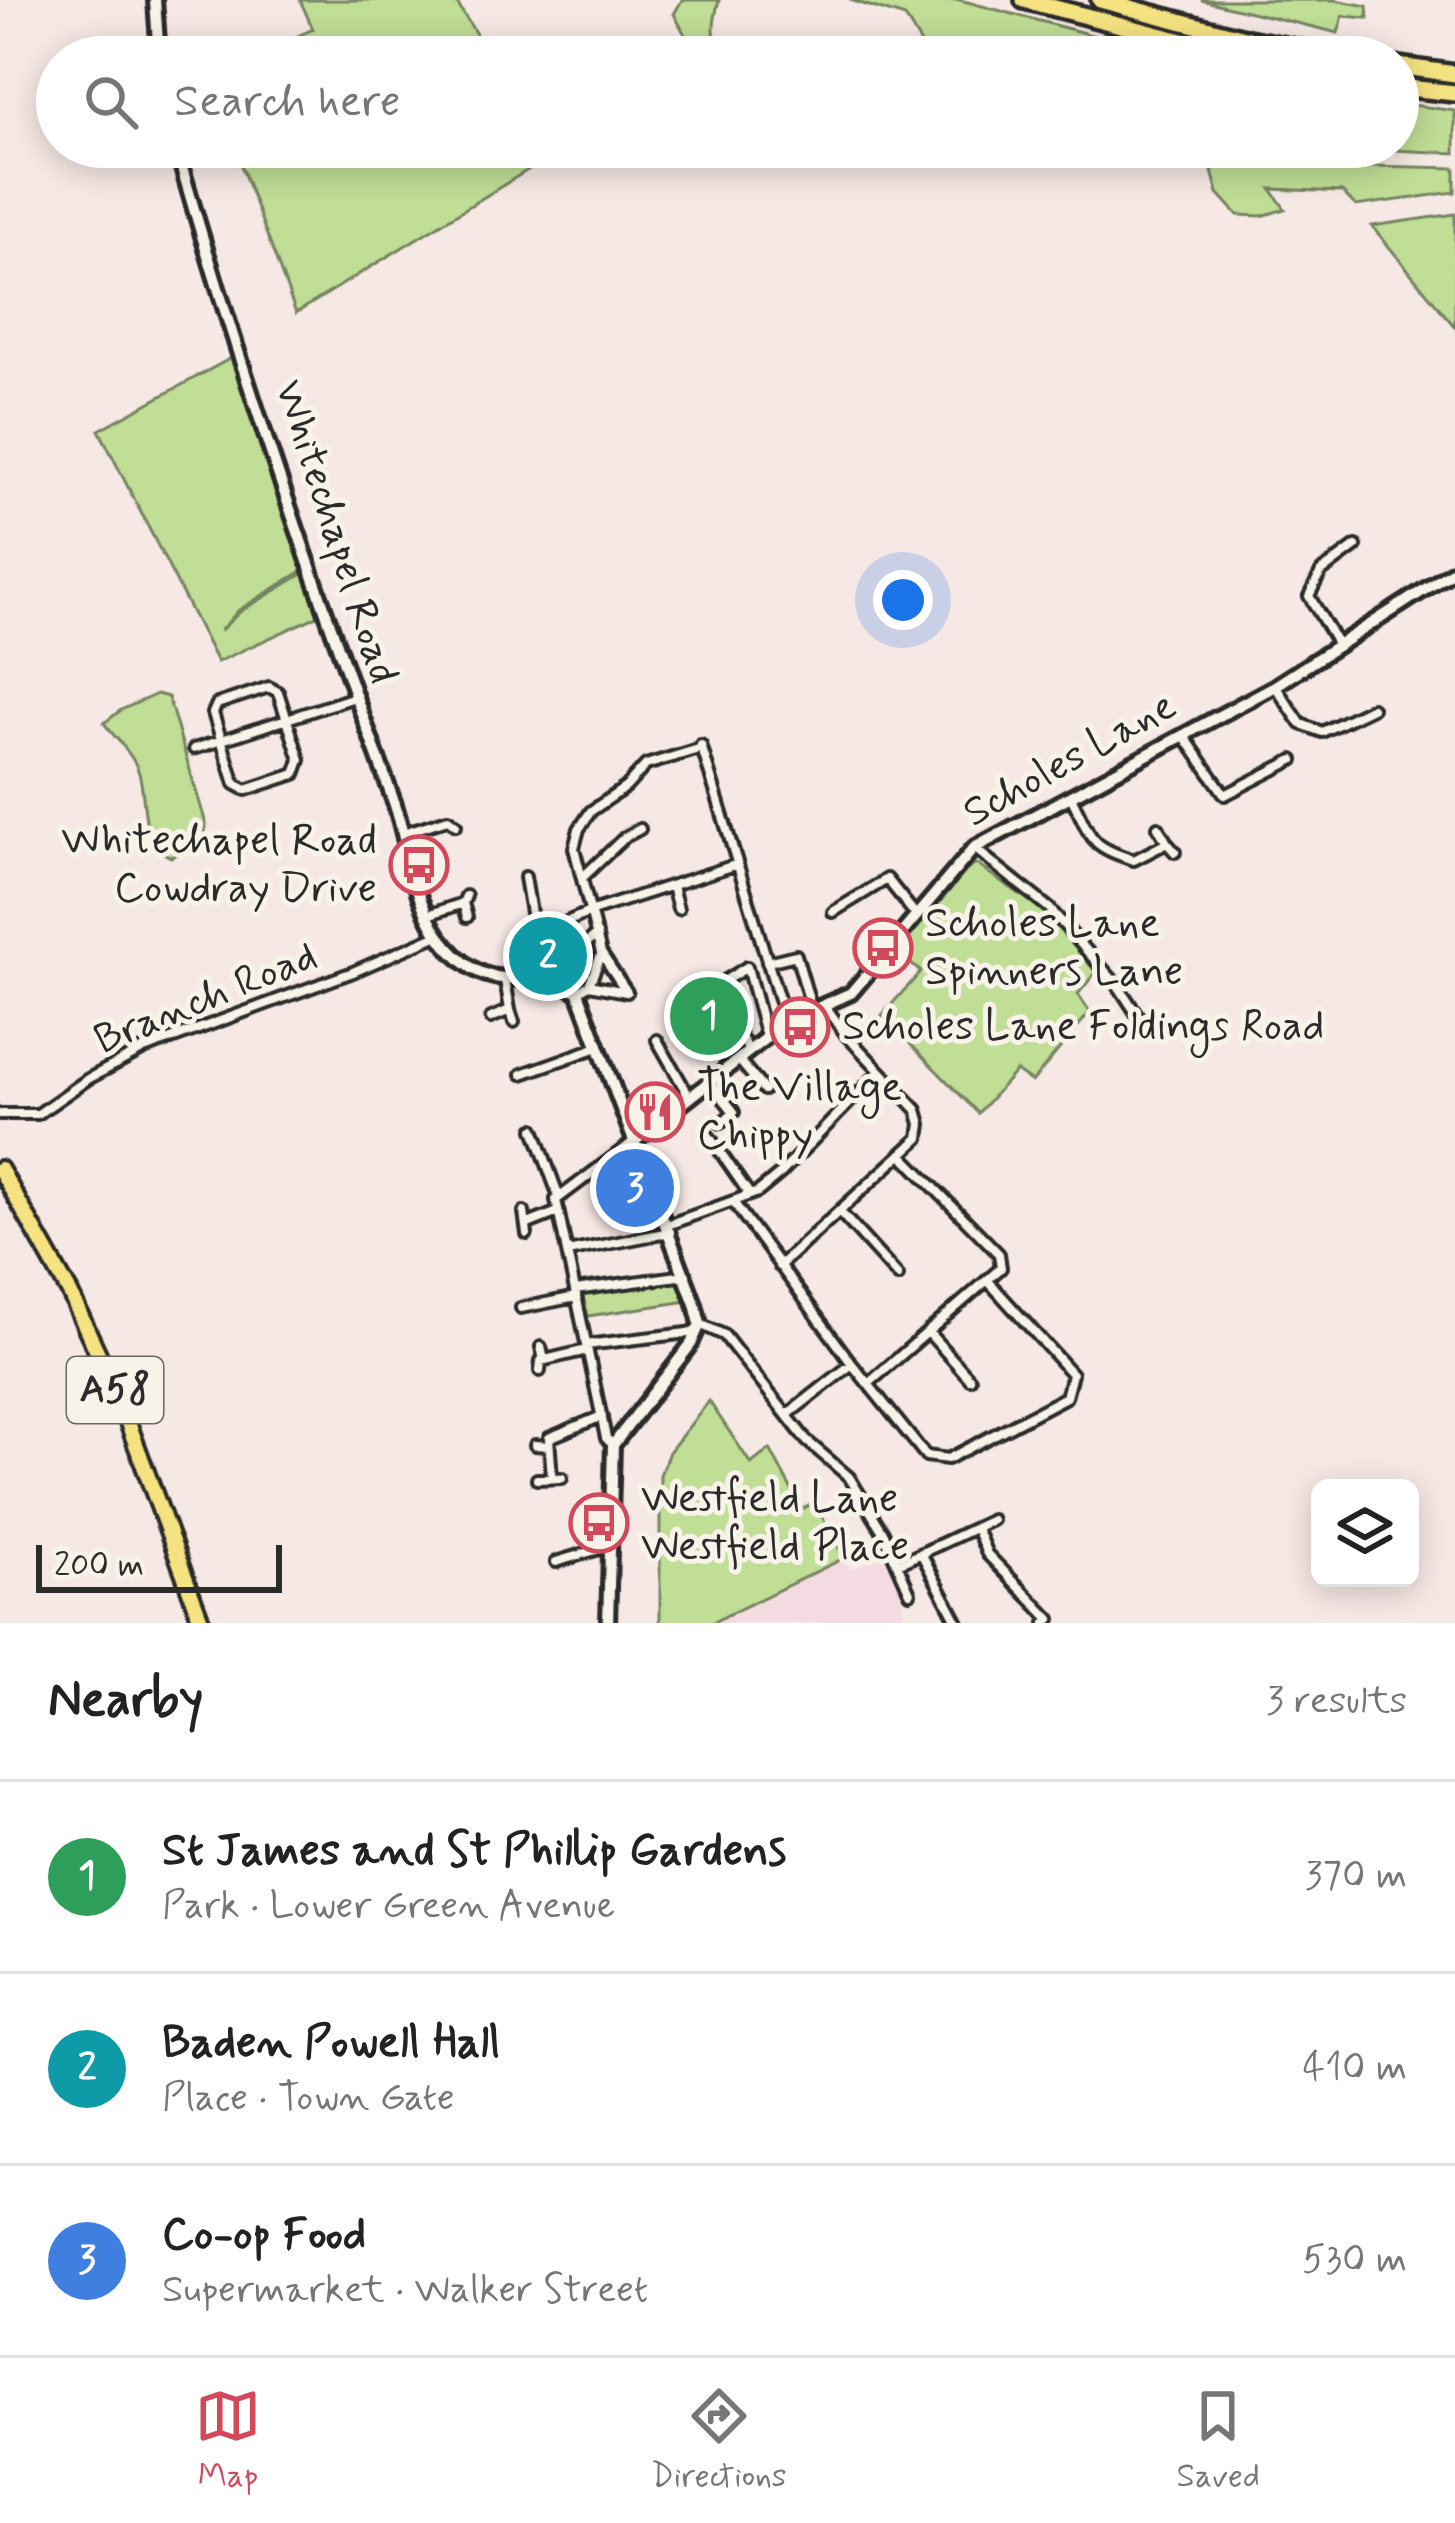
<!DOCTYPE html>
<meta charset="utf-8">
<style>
body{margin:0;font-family:Mynerve,sans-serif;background:#f2f2f2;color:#222}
.controls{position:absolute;right:36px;bottom:36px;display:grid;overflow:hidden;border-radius:18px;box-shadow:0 6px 30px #0003}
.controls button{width:108px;height:108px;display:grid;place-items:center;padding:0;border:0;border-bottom:3px solid #e0e0e0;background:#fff;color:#222;font:60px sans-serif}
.scale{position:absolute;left:36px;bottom:30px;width:246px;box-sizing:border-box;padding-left:12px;border:6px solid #2b2b2b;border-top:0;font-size:33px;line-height:42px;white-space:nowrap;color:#2b2b2b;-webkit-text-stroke:9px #f7f3e8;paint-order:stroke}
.you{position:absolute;left:903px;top:600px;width:42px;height:42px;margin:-30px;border:9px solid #fff;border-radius:50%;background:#1a73e8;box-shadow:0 0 0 18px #1a73e833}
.badge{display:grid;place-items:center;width:78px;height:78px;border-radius:50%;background:#d1495b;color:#fff;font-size:39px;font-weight:700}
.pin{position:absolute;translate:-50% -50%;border:6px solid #fff;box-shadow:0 3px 12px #0006}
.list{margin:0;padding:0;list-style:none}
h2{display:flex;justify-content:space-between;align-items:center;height:156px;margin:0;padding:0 48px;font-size:51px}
h2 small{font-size:39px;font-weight:400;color:#767676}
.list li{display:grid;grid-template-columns:78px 1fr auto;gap:36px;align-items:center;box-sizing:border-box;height:192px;padding:0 48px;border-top:3px solid #e0e0e0}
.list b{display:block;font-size:45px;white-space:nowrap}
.list p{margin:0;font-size:39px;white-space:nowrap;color:#767676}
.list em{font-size:39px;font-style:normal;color:#767676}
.icon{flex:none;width:66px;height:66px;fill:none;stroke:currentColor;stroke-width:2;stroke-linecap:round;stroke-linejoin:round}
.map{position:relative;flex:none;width:1455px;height:1623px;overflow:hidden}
.search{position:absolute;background:#fff;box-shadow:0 6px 30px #0003;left:36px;right:36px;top:36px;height:132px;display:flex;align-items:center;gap:30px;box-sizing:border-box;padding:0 42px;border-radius:66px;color:#767676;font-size:45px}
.sheet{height:732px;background:#fff}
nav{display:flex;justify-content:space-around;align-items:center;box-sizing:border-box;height:168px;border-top:3px solid #e0e0e0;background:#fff;font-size:33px;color:#767676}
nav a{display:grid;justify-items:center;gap:6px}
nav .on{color:#d1495b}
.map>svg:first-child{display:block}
</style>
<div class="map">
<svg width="1455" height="1623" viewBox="0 0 1455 1623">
<rect width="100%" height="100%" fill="#f6e8e5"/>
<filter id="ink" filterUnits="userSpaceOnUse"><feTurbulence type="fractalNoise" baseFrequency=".00833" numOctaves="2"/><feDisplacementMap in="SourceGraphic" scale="24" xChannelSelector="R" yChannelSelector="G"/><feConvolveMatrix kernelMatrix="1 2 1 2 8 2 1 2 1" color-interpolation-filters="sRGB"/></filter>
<g filter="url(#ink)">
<path fill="#f4dbe2" d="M885,1555L900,1588L905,1623H711L844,1558L850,1570Z"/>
<path fill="#c0de96" stroke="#768460" stroke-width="3" d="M300,0H455L490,57H252L313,29Z
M682,0H719C713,22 710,38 724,57H697L674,14Z
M850,0H960L1175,57H929L905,17Z
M1201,0H1335L1367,6L1368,18L1343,16L1338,33Z
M1398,103L1455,111V153L1327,147H1398Z
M234,147H547L552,155L296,313Z
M1222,158L1248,163L1455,168V192L1356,206L1342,192L1271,189L1285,209L1262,216L1238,215L1218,193L1212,171Z
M1455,214V327L1372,226Z
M235,356L307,568L239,610L220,631L241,611L308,571L324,613L217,662L99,430Z
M157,694L168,697L206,824L204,840L171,857C137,843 148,796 138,770C132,753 115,738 104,723L121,710Z
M976,864L1044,911L1096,972L1078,994L1090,1012L1032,1082L1016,1071L978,1113L882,1015L921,972L895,951L954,878Z
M680,1279L688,1301L588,1316L581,1295Z
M709,1401L751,1464L770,1449L802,1509L815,1503L844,1558L711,1623H660V1475L669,1452Z"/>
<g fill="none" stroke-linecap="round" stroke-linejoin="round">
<g stroke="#2b2b2b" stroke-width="16">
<path id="minor" d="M1338,645L1309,596L1321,572L1356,546
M1275,686L1301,724L1322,732L1372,708
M269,687L278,692L300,760L295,774L246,790L235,784L213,713L217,704Z
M1184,736L1225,795L1293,760
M701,745L786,1022
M194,749L355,697
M1071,797C1092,838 1088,846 1134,860L1167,843L1158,827
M403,833L448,819L456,825
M1167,843L1175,852
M974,848L1049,908L1119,987L1140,1019
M525,877L533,925L541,933L592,911L738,864
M583,877L625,837L640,829
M672,886L678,909
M466,896L463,903L467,917
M833,912L887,879L915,914
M428,915L463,903
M767,962L796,955L812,1010
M548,978L597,934
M589,985L626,992
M578,992L589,985L601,955
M627,992L601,953L574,848L579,829L591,811L626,787L646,765L702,748
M510,1010L514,1022
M491,1018L510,1010L505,979
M657,1040L690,1098
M749,1051L713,988L747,967L766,1037
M739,1060L764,1090
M522,1074L598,1047
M710,1082L734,1112L721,1123
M0,1114H38L88,1079L144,1049L353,972L438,935
M534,1129L559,1197
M709,1136L750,1195
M734,1203L852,1364L926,1456L948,1459L1066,1397L1072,1374L989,1282
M603,1206L623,1179L645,1168
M839,1211L898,1276
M524,1212L527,1234
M528,1224L558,1212
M667,1225L758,1192L781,1173L880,1071
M567,1252L670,1232
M779,1266L919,1138L921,1124L917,1110L847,1036L824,1005
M575,1290L686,1275
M521,1308L576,1297
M700,1324L724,1335L807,1441L849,1477L883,1532L910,1593
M929,1333L970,1379
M586,1345L696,1332
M541,1347L544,1360
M540,1371L541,1361L587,1350
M868,1384L1001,1268L999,1254L901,1154
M787,1415L852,1364
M535,1445L549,1446
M613,1445L606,1438L556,1200L636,1140
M552,1478L549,1438L602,1416
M537,1479L562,1478
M976,1528L987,1554L1050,1619L1046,1623
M921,1553L958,1623
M556,1562L609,1546
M898,1564L992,1520"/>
</g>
<g stroke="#2b2b2b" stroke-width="20">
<path id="secondary" d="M155,0L159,57
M176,147C239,368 315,586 394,802C410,848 413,909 447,946C497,1003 523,960 578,992L695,1304L700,1324L691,1344L613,1445L608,1623
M636,1140L786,1022L851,993L974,848L1275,686L1455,570"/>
</g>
<g stroke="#2b2b2b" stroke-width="22">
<path id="trunk" d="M0,1169L70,1293L120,1401L202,1623"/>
</g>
<g stroke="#2b2b2b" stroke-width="24">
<path id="motorway" d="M1024,0L1244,57
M1100,0L1248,39L1340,57
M1398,66L1455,74
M1398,87L1455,93"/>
</g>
<use href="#minor" stroke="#f7f3e8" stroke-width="8"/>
<use href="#secondary" stroke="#f7f3e8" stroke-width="10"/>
<use href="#trunk" stroke="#f5e382" stroke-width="14"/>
<use href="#motorway" stroke="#f5e382" stroke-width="15"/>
</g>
</g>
<defs>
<g id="bus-ring" transform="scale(3)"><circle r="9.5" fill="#f7f3e8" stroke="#d1495b" stroke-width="1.5"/><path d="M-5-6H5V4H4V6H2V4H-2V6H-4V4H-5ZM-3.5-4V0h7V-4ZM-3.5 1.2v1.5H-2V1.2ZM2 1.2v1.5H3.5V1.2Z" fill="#d1495b"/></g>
<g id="restaurant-ring" transform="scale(3)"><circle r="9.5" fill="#f7f3e8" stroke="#d1495b" stroke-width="1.5"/><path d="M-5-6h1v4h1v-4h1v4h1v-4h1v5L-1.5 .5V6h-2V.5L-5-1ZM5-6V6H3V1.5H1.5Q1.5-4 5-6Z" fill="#d1495b"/></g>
</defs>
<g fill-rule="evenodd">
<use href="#bus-ring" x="419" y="865"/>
<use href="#bus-ring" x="883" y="948"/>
<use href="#bus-ring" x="800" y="1027"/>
<use href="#restaurant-ring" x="655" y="1112"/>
<use href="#bus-ring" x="599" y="1523"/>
</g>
<g text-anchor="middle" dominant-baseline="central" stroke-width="10" stroke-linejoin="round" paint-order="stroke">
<rect fill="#f7f3e8" stroke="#686764" stroke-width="3" x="67" y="1357" width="96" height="66" rx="9"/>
<g font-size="39" font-weight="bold" fill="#2b2b2b">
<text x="115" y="1390">A58</text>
</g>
<g font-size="42" fill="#2b2b2b" stroke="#f7f3e8">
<text transform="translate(335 532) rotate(72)">Whitechapel Road</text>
<text transform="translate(1070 760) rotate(-29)">Scholes Lane</text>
<text transform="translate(206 999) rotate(-22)">Branch Road</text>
</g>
<g font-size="42" fill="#2b2b2b" stroke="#f7f3e8" text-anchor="start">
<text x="377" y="841" text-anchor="end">Whitechapel Road<tspan x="377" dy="48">Cowdray Drive</tspan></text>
<text x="925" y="924">Scholes Lane<tspan x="925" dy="48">Spinners Lane</tspan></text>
<text x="842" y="1027">Scholes Lane Foldings Road</text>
<text x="697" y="1088">The Village<tspan x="697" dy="48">Chippy</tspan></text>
<text x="641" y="1499">Westfield Lane<tspan x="641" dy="48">Westfield Place</tspan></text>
</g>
</g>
</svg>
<div class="controls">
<button><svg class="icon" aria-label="layers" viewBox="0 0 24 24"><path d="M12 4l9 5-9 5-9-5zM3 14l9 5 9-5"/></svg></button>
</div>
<div class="scale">200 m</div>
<div class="you"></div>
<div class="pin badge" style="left:709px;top:1016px;background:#2e9e5b">1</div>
<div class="pin badge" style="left:548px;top:956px;background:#0f9aa8">2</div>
<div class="pin badge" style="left:635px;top:1188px;background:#3f7fe0">3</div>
<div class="search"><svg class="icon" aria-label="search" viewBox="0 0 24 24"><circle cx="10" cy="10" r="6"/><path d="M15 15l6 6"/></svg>Search here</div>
</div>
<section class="sheet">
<h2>Nearby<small>3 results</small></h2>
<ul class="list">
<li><span class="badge" style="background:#2e9e5b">1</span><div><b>St James and St Phillip Gardens</b><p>Park · Lower Green Avenue</p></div><em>370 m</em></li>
<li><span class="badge" style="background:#0f9aa8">2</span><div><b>Baden Powell Hall</b><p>Place · Town Gate</p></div><em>410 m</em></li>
<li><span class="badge" style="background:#3f7fe0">3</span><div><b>Co-op Food</b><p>Supermarket · Walker Street</p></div><em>530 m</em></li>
</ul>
</section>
<nav>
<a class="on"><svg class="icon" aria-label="map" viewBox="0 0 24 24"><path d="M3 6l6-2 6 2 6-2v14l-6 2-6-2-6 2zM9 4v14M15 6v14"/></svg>Map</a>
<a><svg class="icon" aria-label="directions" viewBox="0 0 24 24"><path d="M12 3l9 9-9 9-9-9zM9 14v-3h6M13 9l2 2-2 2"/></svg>Directions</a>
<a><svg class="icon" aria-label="saved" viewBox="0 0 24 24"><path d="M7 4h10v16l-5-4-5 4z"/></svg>Saved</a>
</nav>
